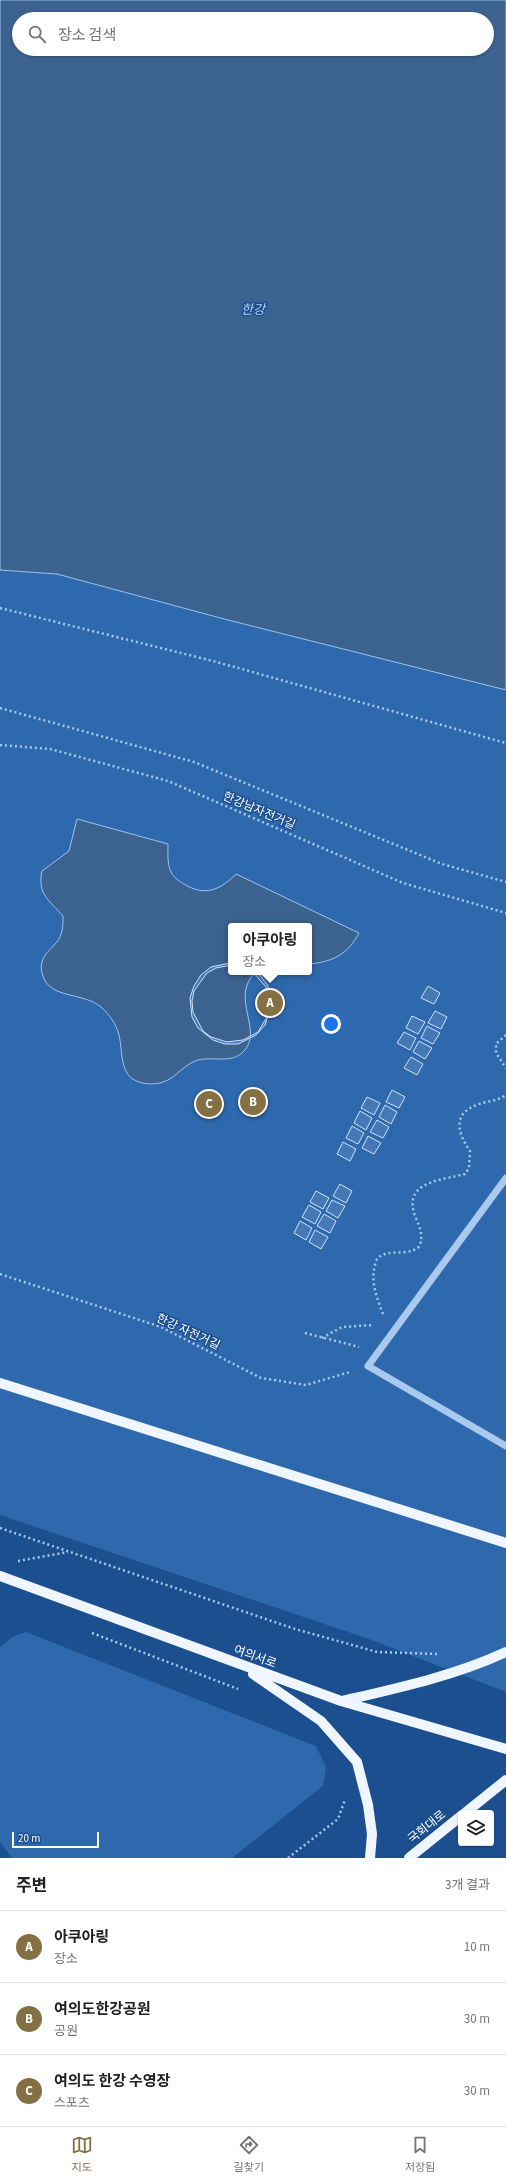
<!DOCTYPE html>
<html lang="ko">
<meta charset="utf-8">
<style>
body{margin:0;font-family:"Source Sans 3","Noto Sans KR",sans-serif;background:#f6f6f6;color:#202124}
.controls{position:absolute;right:12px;bottom:12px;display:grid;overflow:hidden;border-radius:4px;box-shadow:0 1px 3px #0004}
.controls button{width:36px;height:36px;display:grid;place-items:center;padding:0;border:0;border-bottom:1px solid #e0e0e0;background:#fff;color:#202124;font:20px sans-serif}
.scale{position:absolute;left:12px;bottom:10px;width:87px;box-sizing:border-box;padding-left:4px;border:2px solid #fff;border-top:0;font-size:11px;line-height:14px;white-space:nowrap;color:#fff;-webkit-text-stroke:3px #1b4f8f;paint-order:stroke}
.you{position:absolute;left:331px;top:1024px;width:14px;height:14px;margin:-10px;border:3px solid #fff;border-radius:50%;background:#1a73e8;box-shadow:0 0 0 6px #1a73e833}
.badge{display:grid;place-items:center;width:26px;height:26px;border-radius:50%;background:#847042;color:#fff;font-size:13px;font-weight:700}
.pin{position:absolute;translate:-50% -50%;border:2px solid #fff;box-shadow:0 1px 4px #0006}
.popup{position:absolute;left:228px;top:923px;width:84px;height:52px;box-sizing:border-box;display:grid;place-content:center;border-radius:4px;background:#fff;filter:drop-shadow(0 1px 3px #0005);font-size:13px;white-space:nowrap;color:#757577}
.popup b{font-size:15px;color:#202124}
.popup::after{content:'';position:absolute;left:50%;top:100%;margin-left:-8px;border:8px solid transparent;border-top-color:#fff}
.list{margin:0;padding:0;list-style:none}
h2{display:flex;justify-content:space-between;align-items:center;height:52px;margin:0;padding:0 16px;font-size:17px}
h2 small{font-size:13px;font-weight:400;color:#757577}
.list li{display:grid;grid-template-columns:26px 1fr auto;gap:12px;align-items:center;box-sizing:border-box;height:72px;padding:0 16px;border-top:1px solid #e0e0e0}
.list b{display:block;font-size:15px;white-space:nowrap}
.list p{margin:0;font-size:13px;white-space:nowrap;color:#757577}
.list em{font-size:13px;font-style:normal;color:#757577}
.icon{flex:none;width:22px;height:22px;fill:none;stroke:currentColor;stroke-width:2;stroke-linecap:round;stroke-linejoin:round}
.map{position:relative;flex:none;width:506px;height:1858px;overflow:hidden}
.search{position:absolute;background:#fff;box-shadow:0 1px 3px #0004;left:12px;right:12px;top:12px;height:44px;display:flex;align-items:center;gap:10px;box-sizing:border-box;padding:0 14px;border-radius:22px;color:#757577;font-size:15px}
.sheet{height:268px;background:#fff}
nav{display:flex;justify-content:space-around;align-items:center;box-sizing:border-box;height:56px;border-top:1px solid #e0e0e0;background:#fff;font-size:11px;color:#757577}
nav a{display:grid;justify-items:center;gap:2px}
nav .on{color:#847042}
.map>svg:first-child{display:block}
</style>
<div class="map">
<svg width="506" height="1858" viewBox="0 0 506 1858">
<rect width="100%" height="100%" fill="#1b4f8f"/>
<path fill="#2e69ad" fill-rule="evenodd" d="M0,570L57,574L228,620L506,690V1692L369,1639L0,1515ZM231,926H309V972H231Z
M26,1632L316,1746L326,1767L323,1786L232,1858H12L0,1842V1647L14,1636Z"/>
<path fill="#3c6290" stroke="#9cc4f0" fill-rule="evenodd" d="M0,0H506V690L228,620L57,574L0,570ZM19,19H487V49H19Z
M77,819L168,844C168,853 167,864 171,872C173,877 180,882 184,884C205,897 220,890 236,874L359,933C348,954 333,962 309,964V926H231V972H256C228,997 266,1032 242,1053C228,1065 208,1054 193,1062C182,1067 174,1079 163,1082C155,1085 146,1084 139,1082C119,1076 123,1051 119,1035C116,1024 110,1015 101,1007C83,992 50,999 43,976C36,957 52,950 59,939C63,932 63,924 63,916C49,900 37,894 42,871L69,851Z"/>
<path fill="#4478b7" stroke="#cfe3fa" d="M230,963L231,965L216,968L207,973L194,991L192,1001L193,1012L203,1031L211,1037L227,1042L243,1040L258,1032L267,1017L269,999L266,987L253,972L260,975L268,986L271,1006L265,1025L256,1035L238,1044H225L213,1040L198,1028L192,1017L190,998L194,986L201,975L211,967Z
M428,986L440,993L434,1004L421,998Z
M435,1011L447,1017L441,1029L428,1023Z
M412,1016L425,1022L418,1034L406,1028Z
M427,1026L440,1033L433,1044L421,1038Z
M404,1032L416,1038L410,1050L397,1043Z
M419,1041L432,1048L425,1059L413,1052Z
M411,1057L423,1064L417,1075L404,1068Z
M392,1090L405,1097L399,1108L386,1102Z
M367,1097L380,1103L374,1115L361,1108Z
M385,1105L397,1112L391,1124L379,1117Z
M360,1111L372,1118L366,1130L354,1123Z
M377,1120L389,1127L383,1138L370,1132Z
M352,1126L364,1133L358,1144L346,1138Z
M368,1136L381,1143L374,1154L362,1148Z
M343,1142L356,1149L350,1161L337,1154Z
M340,1184L352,1191L346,1203L333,1196Z
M316,1191L329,1198L323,1209L310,1202Z
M332,1200L345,1206L338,1218L326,1211Z
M309,1205L321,1212L315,1224L302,1217Z
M324,1214L336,1221L330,1233L317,1226Z
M300,1221L312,1228L306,1240L294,1233Z
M315,1230L328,1237L321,1249L309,1242Z"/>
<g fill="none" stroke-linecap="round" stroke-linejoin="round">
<path stroke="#a9c9ee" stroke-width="2.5" stroke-dasharray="2 3" stroke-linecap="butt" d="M0,608L213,661L506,743
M0,708L194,762L442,864L506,882
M0,745L50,749L168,781L403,883L506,913
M506,1035L496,1044V1053L506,1068
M0,1274L161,1327L261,1378L306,1385L350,1372
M383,1314C376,1296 369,1278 377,1259C388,1247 407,1258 420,1246C423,1233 420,1228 415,1216C402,1181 443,1180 465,1174L469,1168L470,1151C457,1132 452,1113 479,1104C488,1101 498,1101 506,1095
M305,1333L359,1347
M322,1338L342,1327L374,1325
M0,1528L295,1629L377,1652L438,1654
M18,1561L68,1552
M92,1633L238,1689
M288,1858L338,1819L345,1800"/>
<path stroke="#a9c9ee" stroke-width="7" d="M506,1178L368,1366L506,1446"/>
<path stroke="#f0f6ff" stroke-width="10" d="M0,1383L506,1543
M0,1576L341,1701L506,1749
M253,1674L321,1721L357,1762L368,1805L372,1834L370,1858
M342,1701C398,1688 454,1676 506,1652
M465,1813L506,1780
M409,1858L461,1816"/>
</g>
<g text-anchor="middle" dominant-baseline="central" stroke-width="3" stroke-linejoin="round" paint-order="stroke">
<g font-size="12" fill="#fff" stroke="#1b4f8f">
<text transform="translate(259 811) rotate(23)">한강남자전거길</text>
<text transform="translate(188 1332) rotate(25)">한강 자전거길</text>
<text transform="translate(255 1657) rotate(20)">여의서로</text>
<text transform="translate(427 1827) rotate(-39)">국회대로</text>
</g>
<g font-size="13" font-style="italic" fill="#b5d3f5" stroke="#1b4f8f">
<text x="253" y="310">한강</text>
</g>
</g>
</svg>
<div class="controls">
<button><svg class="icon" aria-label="layers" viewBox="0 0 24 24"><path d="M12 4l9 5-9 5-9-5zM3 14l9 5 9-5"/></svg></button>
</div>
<div class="scale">20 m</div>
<div class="you"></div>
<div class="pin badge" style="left:270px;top:1003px">A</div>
<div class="popup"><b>아쿠아링</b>장소</div>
<div class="pin badge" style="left:253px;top:1102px">B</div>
<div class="pin badge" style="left:209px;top:1104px">C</div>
<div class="search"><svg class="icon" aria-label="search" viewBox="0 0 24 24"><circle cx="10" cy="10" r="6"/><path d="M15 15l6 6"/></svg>장소 검색</div>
</div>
<section class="sheet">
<h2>주변<small>3개 결과</small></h2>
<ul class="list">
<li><span class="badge">A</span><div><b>아쿠아링</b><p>장소</p></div><em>10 m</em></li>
<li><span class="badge">B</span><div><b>여의도한강공원</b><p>공원</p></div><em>30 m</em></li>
<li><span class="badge">C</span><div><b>여의도 한강 수영장</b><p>스포츠</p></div><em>30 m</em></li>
</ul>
</section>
<nav>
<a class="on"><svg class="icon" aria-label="map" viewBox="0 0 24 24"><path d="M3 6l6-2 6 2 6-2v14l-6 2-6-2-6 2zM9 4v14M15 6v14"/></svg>지도</a>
<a><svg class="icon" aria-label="directions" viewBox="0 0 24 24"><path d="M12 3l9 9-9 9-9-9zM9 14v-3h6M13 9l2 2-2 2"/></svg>길찾기</a>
<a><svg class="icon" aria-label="saved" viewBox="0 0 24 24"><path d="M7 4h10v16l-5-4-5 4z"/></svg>저장됨</a>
</nav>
